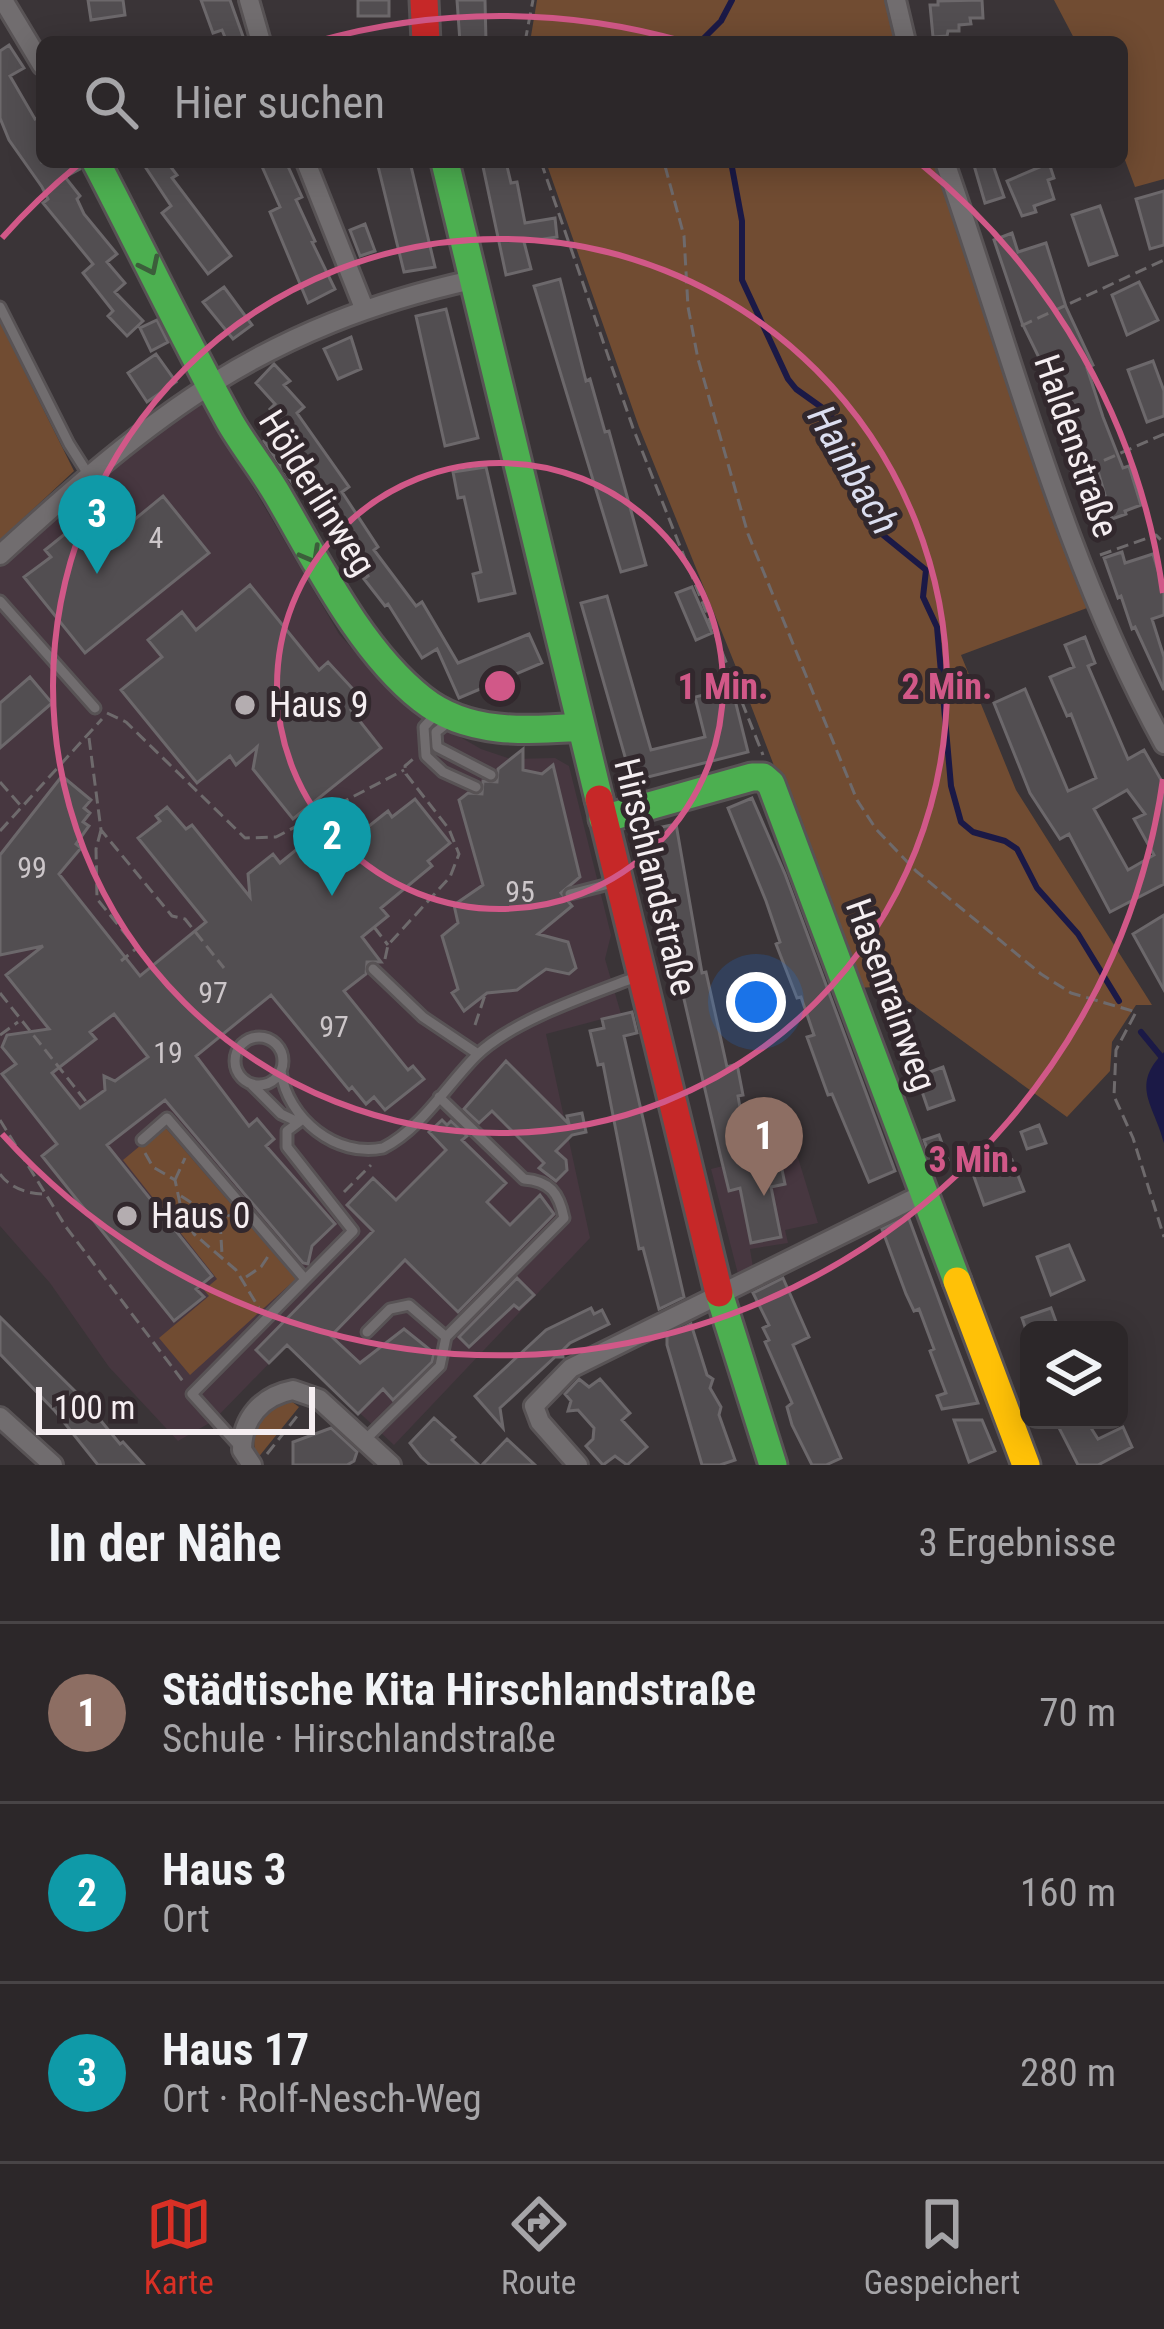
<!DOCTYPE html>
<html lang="de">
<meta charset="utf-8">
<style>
body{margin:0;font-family:"Roboto Condensed",sans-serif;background:#342f31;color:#f1f3f6}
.controls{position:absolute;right:36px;bottom:36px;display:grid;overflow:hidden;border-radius:18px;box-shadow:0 6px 30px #0003}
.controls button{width:108px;height:108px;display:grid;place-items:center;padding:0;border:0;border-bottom:3px solid #484446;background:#2c2729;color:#f1f3f6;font:60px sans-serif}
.scale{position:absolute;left:36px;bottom:30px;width:279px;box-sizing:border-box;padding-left:12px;border:6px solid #f5eef1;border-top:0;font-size:33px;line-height:42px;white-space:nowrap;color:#f5eef1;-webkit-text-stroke:9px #32282d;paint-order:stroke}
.you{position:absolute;left:756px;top:1002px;width:42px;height:42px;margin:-30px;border:9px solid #fff;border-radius:50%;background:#1a73e8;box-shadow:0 0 0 18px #1a73e833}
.badge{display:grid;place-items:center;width:78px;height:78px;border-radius:50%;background:#d93025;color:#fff;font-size:39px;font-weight:700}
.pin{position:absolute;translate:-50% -99px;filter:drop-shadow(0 3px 6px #0008)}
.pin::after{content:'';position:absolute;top:63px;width:42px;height:36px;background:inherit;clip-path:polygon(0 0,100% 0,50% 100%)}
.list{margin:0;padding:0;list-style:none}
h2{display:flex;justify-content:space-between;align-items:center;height:156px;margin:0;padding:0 48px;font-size:51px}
h2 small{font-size:39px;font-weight:400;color:#a6a5a8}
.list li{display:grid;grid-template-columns:78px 1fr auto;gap:36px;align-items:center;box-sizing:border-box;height:180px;padding:0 48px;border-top:3px solid #484446}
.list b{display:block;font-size:45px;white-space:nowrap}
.list p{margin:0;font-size:39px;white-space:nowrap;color:#a6a5a8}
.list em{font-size:39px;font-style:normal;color:#a6a5a8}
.icon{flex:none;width:66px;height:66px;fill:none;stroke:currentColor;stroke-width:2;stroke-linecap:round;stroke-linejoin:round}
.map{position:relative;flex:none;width:1164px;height:1465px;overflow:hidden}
.search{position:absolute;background:#2c2729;box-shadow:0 6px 30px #0003;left:36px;right:36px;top:36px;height:132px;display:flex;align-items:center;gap:30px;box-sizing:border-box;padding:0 42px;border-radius:18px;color:#a6a5a8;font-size:45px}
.sheet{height:696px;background:#2c2729}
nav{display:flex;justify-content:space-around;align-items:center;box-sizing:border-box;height:168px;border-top:3px solid #484446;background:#2c2729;font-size:33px;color:#a6a5a8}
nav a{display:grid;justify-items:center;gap:6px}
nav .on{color:#d93025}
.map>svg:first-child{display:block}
</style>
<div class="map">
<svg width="1164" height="1465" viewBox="0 0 1164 1465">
<rect width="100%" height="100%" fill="#3a3437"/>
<path fill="#473740" d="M203,402L339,634L383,683L422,715L481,749L511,759L555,758L569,766L611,935L605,959L621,1014L546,1034L590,1238L394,1445L287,1345L213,1421L178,1441L109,1367L50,1283L0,1226V567L109,465L195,403Z
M795,1148L818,1223L785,1230L788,1243L750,1249L753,1267L738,1274L711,1169Z"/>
<path fill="#714c32" d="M537,0H886L897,42H530Z
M1054,0H1164V179L1135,187L1122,152V42H1076Z
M546,162H936L1037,474L1087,608L961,655L1016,790L1152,1005H1136L1112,1042L1110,1071L1067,1117L887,986L859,988L742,682L639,427Z
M0,322L74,471L0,540Z
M164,1126L296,1279L190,1375L159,1338L209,1296L204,1290L217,1279L123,1160Z
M291,1401L299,1407L257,1459C248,1430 261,1407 291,1401Z"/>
<path fill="#1b1946" d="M1164,1052V1143C1154,1104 1130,1086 1164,1052Z"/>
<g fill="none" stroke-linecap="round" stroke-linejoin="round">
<path stroke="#1b1946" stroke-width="6" d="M700,42L721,21L732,0
M731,162L742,221V280L788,379L796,389L831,414L839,449L883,535L926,570L923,597L937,627L951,786L961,822L973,832L1005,841L1017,849L1037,888L1078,934L1119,1001
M1141,1032L1164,1060"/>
</g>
<path fill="#524e51" stroke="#6c686b" stroke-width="3" fill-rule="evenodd" d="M88,0H123L125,15L91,20Z
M201,0H230L245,42H227L222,30L213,33Z
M358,0H389V16H358Z
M457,0H485L486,42H460Z
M982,0L983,18H970L971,24L959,25V31H948L947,36L933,37L930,5H938V1Z
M9,45L24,68L10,76L35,119L42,115V162H78L80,169L65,177L80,196L77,199L84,214L117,254L107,262L125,283L115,292L143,321L127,336L108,316L113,311L83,273L93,264L43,203L48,199L42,187L9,140L0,118V51Z
M142,162H167L177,175L172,178L231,256L208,274L162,213L171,206Z
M260,162H286L302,197L296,200L315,241L312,242L335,289L308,303L270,212L280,207Z
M377,162H410L435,267L404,272Z
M482,162H506L511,183L517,182L525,223L555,218L557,237L524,242L531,269L506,275Z
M973,162H992L1004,197L985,203Z
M1049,163L1054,178L1048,180L1054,199L1034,206L1036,212L1022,216L1007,181Z
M1164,191V245L1150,249L1136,199Z
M1100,206L1117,255L1089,265L1072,215Z
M365,224L375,251L360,256L350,230Z
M1012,233L1018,252L1046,243L1066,307L1093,365L1087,368L1103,417L1123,468L1129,466L1141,505L1125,511L1126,514L1112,519L1095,461L1071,472L1046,398L1043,377L1048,376L1022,323L994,240Z
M560,279L586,381L590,379L605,432L609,431L646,565L621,572L534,286Z
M1139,282L1158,320L1127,335L1112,295Z
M224,287L252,325L233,339L203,302Z
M446,309L478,438L445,446L416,316Z
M157,320L168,342L151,351L140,328Z
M351,337L361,369L338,379L324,349Z
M156,354L176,382L147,402L128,373Z
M1153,361L1164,391V416L1147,422L1128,370Z
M274,364L290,381L284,385L304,407L297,413L349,487L342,492L378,547L374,550L416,606L422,602L458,663L529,634L542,663L459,698L437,649L422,658L388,604L385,606L364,579L368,576L331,521L334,518L304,477L293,484L264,441L286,425L270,409L275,404L256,383Z
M486,467L515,593L479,601L473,574L481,572L464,497L458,498L453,472Z
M163,496L209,553L85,653L24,577L51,557L45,550L106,501L120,519L128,513L134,520Z
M1122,552L1125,563L1153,554L1164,590V615L1152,619L1164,657V690L1135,627L1132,629L1121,596L1118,598L1104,558Z
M250,585L319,670L328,662L363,700L351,710L381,748L293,819L253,769L257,747L236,765L230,756L197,783L121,690L162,657L148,640L182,612L196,630Z
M692,587L712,633L696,640L676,593Z
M607,596L651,750L705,737L695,697L732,688L748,752L632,781L581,603Z
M1085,637L1095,663L1088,666L1128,759L1144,750L1164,785V884L1110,912L1069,834L1060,839L1030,793L994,703L1025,689L1068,791L1096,778L1071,714L1067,716L1050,677L1074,667L1065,645ZM1127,790L1145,814L1134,819L1154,855L1128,870L1094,809Z
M30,677L52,703L0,748V703Z
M523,749V770L542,774L553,765L580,877L561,893L572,906L538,934L568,942L576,968L569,974L546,969L517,990L487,993L464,1011L452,993L458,989L442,936L458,923L454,905L483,885L459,800L468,793L482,794L483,781L497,782L498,769Z
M62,776L91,800L84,808L90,813L83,822L89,826L76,844L81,848L59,874L140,976L206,922L138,838L160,821L156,816L167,807L186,829L192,825L250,897L248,874L273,854L280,863L318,832L335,853L388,811L392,817L415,799L450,843L428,861L432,866L381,908L388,916L362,937L381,962H367L366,974L344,991L408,1070L413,1066L424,1079L385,1110L374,1097L366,1104L352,1087L349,1090L271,995L196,1056L249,1126L257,1119L274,1139L266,1146L335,1224L312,1246L308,1264L303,1263L165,1100L107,1145L212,1276L196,1289L204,1297L174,1321L42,1156L57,1144L2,1074L16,1064L2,1047L7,1035L49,1029L6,975L43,946L0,955V855ZM114,1014L148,1057L115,1081L104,1076L105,1090L80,1108L52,1073L96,1039L90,1032Z
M752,798L785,874L895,1171L869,1182L832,1094L828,1095L807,1037L814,1035L801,997L797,998L776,944L780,942L766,901L728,808Z
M676,824L702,973L706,972L727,1067L737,1064L743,1095L738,1096L751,1171L781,1165L785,1184L771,1187L781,1237L751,1243L740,1188L729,1191L720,1154L654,870L648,871L639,832Z
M1164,915V990L1133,934Z
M632,1012L637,1033L624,1036L684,1297L659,1309L643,1248L639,1249L603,1064L598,1065L590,1031L604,1028L602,1019Z
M506,1061L569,1124L567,1116L582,1113L586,1132L572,1135L556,1151L566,1160L567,1170L556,1181L539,1168L544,1163L492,1111L479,1123L464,1109Z
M943,1067L954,1100L928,1109L917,1077Z
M442,1120L447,1125L451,1121L467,1136L462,1140L506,1183L487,1202L510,1225L540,1195L554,1214L458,1312L405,1260L331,1336L360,1363L404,1329L434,1353L432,1362L393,1400L383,1389L358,1414L287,1345L269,1363L256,1350L373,1231L347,1205L373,1178L396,1200L446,1150L429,1132Z
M1039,1125L1046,1143L1027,1149L1021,1132Z
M939,1135L948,1160L933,1166L924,1140Z
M1012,1160L1024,1191L984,1205L973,1174Z
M908,1216L949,1327L978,1403L942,1409L937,1396L946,1393L930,1351L934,1349L919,1309L914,1311L906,1294L882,1229Z
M1069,1245L1084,1280L1051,1295L1037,1257Z
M517,1278L534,1295L519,1309L514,1305L469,1347L459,1337Z
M783,1278L809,1337L793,1345L841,1458L826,1465H812L792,1425L787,1407L792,1403L765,1342L769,1340L763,1328L769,1325L753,1293Z
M591,1308L594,1314L602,1310L609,1324L570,1343L562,1351L563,1357H555L500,1408L503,1428L475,1396L546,1330Z
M1051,1308L1059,1330H1026L1022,1318Z
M0,1317L83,1399L120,1444L123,1442L144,1465H98L55,1411L0,1354Z
M691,1324L707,1375L713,1379L710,1388L721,1407L719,1415L735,1460L720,1465H702L667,1345V1336Z
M579,1379L589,1387L600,1379L630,1413L622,1420L647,1447L627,1465L615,1456L603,1465L586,1446L593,1439L594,1428L578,1410L568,1411L571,1401L565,1394Z
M434,1418L455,1437L452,1440L479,1465H430L421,1457L410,1443Z
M954,1420H982L995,1451L969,1462Z
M1055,1420H1086L1098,1439L1123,1427L1132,1447L1098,1465H1078Z
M331,1428L357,1452L354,1461L347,1465H293V1442Z
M507,1439L535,1465H482Z"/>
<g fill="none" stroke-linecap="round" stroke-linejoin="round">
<g stroke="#585355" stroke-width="15">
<path id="lane" d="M0,307L69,444L88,474
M0,601L95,708
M437,713L424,727L426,756L443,772L476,787
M451,720L436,732L437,747L491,775
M570,894L617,882
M373,969L423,1017L478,1054
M235 1061a24 24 0 1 1 48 0a24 24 0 1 1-48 0Z
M281,1071C287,1119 337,1158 383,1148C421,1129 447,1085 476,1056C511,1021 589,995 636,977
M252,1085L281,1114L298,1122
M142,1140L167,1118L305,1279
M367,1332L390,1309L409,1305L446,1337
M364,1441L440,1366L446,1337L564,1218C559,1193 550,1181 524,1179L439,1097
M239,1446L192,1394L353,1231L287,1147V1131L299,1122"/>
</g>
<g stroke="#585355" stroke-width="24">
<path id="street" d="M3,0L42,65
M249,0L261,42
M896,0L906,42
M306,162L364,308
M945,162C1013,357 1064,562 1164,744
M0,555C155,413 262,327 472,280
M0,1417L53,1465
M252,1465L242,1450C242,1418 262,1396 293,1390L319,1399L391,1465
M578,1465L540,1422L534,1406L571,1368L925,1193"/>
</g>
<g stroke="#585355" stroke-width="33">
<path id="fast" d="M96,162C141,248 183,337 230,422C245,448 265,472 280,499C318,564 361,651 422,699C467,735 527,731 580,727
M445,162L599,799
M603,819L752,777H763L771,784L957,1281
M719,1293L773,1465"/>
</g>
<g stroke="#585355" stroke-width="33">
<path id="slow" d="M957,1281L1026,1465"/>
</g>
<g stroke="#585355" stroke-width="33">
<path id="jam" d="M424,0L426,42
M599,799L719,1293"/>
</g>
<path stroke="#6e6a6c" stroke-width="3" stroke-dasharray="12 6" stroke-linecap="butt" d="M525,42L533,0
M541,162L633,428L763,755
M665,166L684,236L688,307L698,359L748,534L857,800L876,829L916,871L1041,974L1071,993L1136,1012L1116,1050L1114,1096L1133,1138L1164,1237
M1021,326L1164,260
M1071,475L1164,434
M1100,555L1156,535L1164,543
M107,713L126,722L245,838L276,837L404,770
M89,738L101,830L172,916L185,919L224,968
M0,782L21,806
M101,830L96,849L97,899L137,948L121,961
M0,831L102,719
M374,927L388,945
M385,959L388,945L450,877L459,854L449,829L406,774L405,766L413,759
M0,993L88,1104
M475,1025L485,995
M0,1035L18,1022
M0,1120L66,1227L185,1384
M145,1153L153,1167L175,1180L182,1213L194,1234L236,1270L259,1308
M0,1174C10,1188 28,1194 45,1194
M175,1180L185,1158
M344,1192L371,1165
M181,1196L219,1220L230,1215
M220,1222L222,1254
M246,1277L261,1267L269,1255
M267,1454L298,1415"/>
<use href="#lane" stroke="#716d6f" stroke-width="9"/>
<use href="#street" stroke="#716d6f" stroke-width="18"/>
<use href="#fast" stroke="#4caf50" stroke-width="27"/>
<use href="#slow" stroke="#ffc107" stroke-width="27"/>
<use href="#jam" stroke="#c62828" stroke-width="27"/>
</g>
<defs><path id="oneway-chevron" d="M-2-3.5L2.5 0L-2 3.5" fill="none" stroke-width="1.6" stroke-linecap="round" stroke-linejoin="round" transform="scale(3)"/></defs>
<g stroke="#3c5e3b">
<use href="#oneway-chevron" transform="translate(150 266) rotate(64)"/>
<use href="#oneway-chevron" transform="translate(311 555) rotate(61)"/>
</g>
<g fill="none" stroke="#d15888" stroke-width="6">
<circle cx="500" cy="686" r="223"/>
<circle cx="500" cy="686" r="447"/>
<path d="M1163 779A670 670 0 0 1 2 1134M2 238A670 670 0 0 1 78 165M315 42A670 670 0 0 1 685 42M922 165A670 670 0 0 1 1163 593"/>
</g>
<g fill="#b4adb0" stroke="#32282d" stroke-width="4.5">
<circle cx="245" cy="705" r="12"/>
<circle cx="127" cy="1216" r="12"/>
</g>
<g text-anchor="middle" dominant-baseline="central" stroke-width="10" stroke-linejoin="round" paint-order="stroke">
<g font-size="30" fill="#ccc6c9">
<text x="156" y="537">4</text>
<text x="32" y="867">99</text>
<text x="520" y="891">95</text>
<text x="213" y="992">97</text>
<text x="334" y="1026">97</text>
<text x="168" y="1052">19</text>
</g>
<g font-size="36" fill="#f5eef1" stroke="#32282d">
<text transform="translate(1076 446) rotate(71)">Haldenstraße</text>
<text transform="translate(317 493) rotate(58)">Hölderlinweg</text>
<text transform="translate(655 877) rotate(76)">Hirschlandstraße</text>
<text transform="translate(891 995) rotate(70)">Hasenrainweg</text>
</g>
<g font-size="36" fill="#f5eef1" stroke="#32282d" text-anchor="start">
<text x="269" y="705">Haus 9</text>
<text x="151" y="1216">Haus 0</text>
</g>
<g font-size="39" font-style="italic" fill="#dbdef0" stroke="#32282d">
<text transform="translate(853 470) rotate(60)">Hainbach</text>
</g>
</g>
<circle cx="500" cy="686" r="18" fill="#d15888" stroke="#32282d" stroke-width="6"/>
<g font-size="36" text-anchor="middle" font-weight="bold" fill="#d15888" stroke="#32282d" stroke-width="10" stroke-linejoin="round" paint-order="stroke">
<text x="723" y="699">1 Min.</text>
<text x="947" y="699">2 Min.</text>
<text x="974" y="1172">3 Min.</text>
</g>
</svg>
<div class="controls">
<button><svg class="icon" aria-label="layers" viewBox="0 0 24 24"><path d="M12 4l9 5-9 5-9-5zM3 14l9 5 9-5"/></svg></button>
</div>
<div class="scale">100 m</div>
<div class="you"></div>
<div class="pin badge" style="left:764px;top:1196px;background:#8d6e63">1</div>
<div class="pin badge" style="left:332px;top:896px;background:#0f9aa8">2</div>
<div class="pin badge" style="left:97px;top:574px;background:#0f9aa8">3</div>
<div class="search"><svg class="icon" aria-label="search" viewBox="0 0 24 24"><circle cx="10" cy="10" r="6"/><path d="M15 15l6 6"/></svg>Hier suchen</div>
</div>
<section class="sheet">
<h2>In der Nähe<small>3 Ergebnisse</small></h2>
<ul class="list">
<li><span class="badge" style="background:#8d6e63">1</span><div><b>Städtische Kita Hirschlandstraße</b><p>Schule · Hirschlandstraße</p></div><em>70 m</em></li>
<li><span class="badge" style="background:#0f9aa8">2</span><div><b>Haus 3</b><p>Ort</p></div><em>160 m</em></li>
<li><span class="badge" style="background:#0f9aa8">3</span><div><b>Haus 17</b><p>Ort · Rolf-Nesch-Weg</p></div><em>280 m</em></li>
</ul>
</section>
<nav>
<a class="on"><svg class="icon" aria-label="map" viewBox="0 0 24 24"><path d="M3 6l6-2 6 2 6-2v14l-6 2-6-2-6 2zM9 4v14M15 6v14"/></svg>Karte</a>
<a><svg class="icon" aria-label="directions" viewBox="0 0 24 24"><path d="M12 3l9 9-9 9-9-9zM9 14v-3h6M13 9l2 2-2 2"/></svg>Route</a>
<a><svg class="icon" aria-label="saved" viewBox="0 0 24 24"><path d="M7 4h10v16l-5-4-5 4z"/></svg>Gespeichert</a>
</nav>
